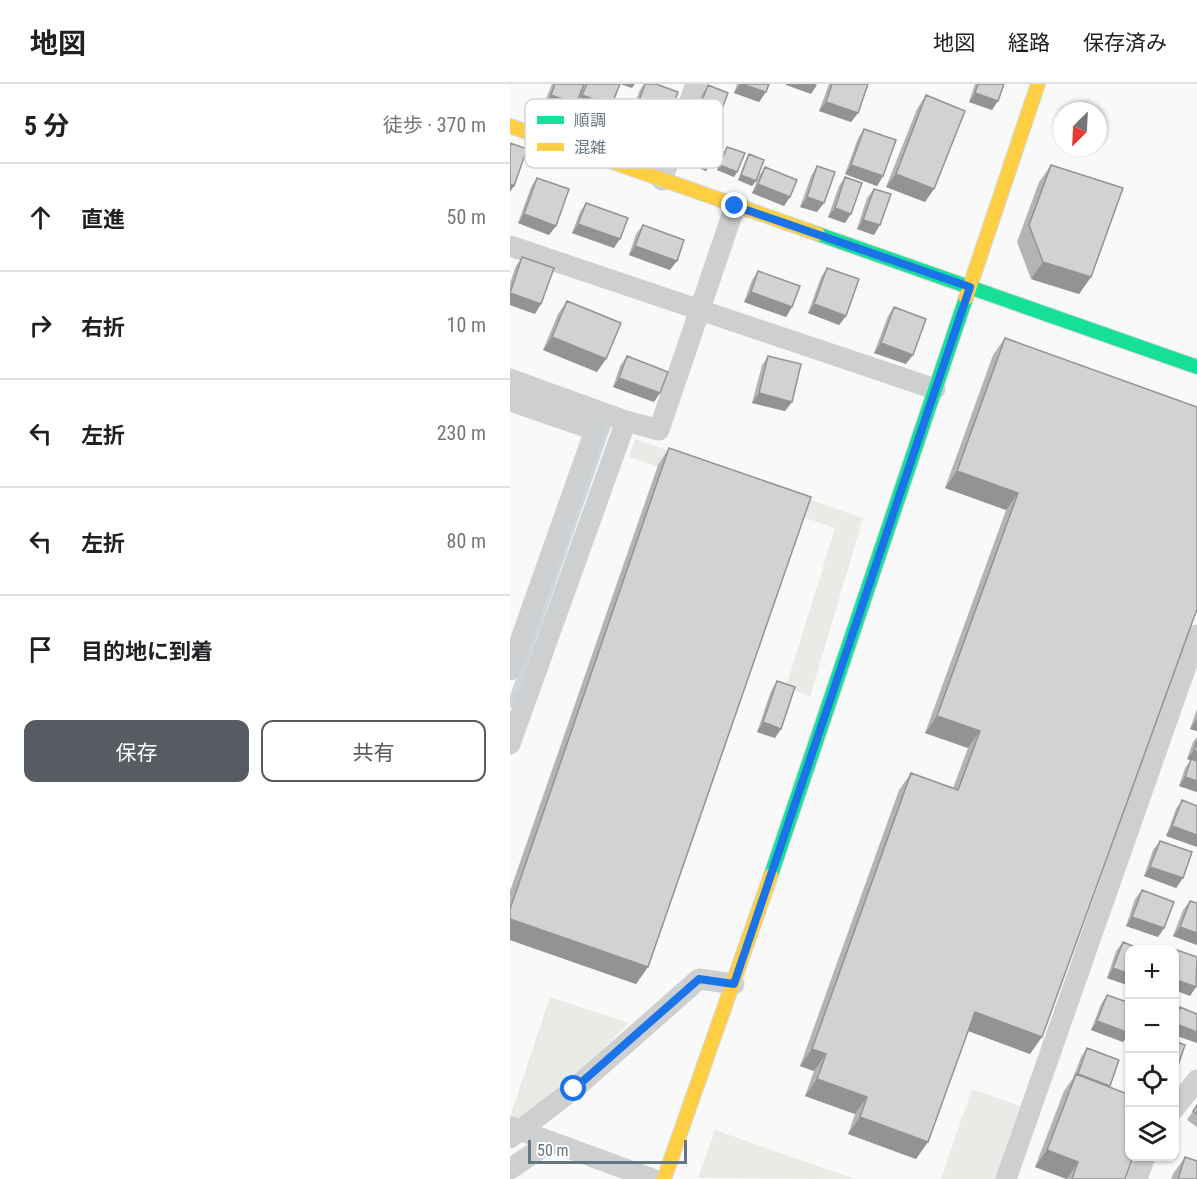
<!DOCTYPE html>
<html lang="ja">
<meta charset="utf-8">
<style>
body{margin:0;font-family:"Roboto Condensed","Noto Sans JP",sans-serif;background:#f6f6f6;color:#202124}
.controls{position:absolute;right:18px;bottom:18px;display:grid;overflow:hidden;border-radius:12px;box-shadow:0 2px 4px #0004}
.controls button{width:54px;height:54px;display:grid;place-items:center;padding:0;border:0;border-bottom:2px solid #e0e0e0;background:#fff;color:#202124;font:30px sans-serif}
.compass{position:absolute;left:543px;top:18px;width:54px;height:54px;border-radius:50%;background:#fff;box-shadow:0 2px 4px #0004;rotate:204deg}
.scale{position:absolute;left:18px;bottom:15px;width:159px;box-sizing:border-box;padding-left:6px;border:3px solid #657683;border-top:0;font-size:16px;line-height:21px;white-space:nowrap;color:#657683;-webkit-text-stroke:4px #fff;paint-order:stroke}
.stop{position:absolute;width:18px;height:18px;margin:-14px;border:4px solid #1a73e8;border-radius:50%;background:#fff}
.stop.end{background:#1a73e8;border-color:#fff;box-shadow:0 2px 6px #0008}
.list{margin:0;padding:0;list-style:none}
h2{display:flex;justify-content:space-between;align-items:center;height:78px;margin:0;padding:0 24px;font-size:26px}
h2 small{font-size:20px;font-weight:400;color:#757577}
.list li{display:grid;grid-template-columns:39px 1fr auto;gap:18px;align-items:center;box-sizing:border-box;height:108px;padding:0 24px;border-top:2px solid #e0e0e0}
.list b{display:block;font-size:22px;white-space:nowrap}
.list em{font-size:20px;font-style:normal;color:#757577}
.actions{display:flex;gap:12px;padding:18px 24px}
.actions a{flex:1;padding:14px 0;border:2px solid #565c61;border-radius:12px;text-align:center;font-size:21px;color:#565c61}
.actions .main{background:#565c61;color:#fff}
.icon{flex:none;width:33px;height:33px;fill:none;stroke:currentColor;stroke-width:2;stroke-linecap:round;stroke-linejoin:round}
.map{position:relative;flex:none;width:687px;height:1095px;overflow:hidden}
header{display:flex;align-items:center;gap:36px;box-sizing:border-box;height:84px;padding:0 30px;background:#fff;border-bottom:2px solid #e0e0e0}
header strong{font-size:28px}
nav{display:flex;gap:33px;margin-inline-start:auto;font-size:21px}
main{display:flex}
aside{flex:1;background:#fff}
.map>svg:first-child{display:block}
</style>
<header>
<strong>地図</strong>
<nav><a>地図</a><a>経路</a><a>保存済み</a></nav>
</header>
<main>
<aside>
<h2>5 分<small>徒歩 · 370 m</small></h2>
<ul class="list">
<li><svg class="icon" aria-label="ahead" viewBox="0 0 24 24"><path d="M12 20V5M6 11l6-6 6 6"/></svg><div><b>直進</b></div><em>50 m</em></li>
<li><svg class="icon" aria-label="right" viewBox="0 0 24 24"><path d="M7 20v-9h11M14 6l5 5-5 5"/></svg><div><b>右折</b></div><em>10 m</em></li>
<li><svg class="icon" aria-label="left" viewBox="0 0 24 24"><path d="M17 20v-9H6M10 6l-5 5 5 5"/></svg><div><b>左折</b></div><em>230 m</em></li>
<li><svg class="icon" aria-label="left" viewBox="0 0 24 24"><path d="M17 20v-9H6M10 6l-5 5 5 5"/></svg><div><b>左折</b></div><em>80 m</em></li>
<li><svg class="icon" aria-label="arrive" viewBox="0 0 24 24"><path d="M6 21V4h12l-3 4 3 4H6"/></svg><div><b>目的地に到着</b></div></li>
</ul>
<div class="actions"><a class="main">保存</a><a>共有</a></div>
</aside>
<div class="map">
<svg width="687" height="1095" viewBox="0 0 687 1095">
<rect width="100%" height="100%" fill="#f9f9f9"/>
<path fill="#e8ebe6" d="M125,355L353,434L300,613L276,603L325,444L119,373Z
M40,913L119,939L19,1039L0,1033Z
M462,1005L510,1022L485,1095H431Z
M205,1046L345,1095L188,1094Z"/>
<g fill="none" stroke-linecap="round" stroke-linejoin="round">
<path stroke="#ced6d9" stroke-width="6" d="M0,621L98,342L88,339"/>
<g stroke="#d5d6d7" stroke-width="16">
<path id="fast" d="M308,150L687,283
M261,791L456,214"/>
</g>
<g stroke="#d5d6d7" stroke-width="16">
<path id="slow" d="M0,42L308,150
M456,214L528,0
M154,1095L261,791"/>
</g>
<path stroke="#cecfd0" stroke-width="21" d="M152,96L186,0
M0,162L425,305
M0,295L116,337L149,346L225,122
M0,317L85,346L0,586
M0,660L116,337
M664,1025L687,996
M1,1043L143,1095
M0,1054L64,1005L189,895L224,900
M0,1085L40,1058
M496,1095L687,551
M627,1095L635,1072"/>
<use href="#fast" stroke="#16e098" stroke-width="14"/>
<use href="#slow" stroke="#ffcf43" stroke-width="14"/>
</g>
<path fill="#b3b5b5" d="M42,0H110L87,52L71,45L79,25L66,21L60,29L34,20Z
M134,0H146L148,54L116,42L130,6Z
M227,0H259L256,8L249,18L224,9Z
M319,0H358L348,29L341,38L309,27Z
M465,0H494L482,26L459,18Z
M198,1L207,38L200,48L180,39L192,10Z
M416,11L415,118L376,103L407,25Z
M99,39L106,60L103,65L89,59L96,44Z
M354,45L373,92L367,102L335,90L348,54Z
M187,48L202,77L196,87L173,77L181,57Z
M217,63L227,88L224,93L207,86L214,68Z
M239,70L246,97L242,102L228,96L236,75Z
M541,81L581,193L569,210L521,195L507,158L529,98Z
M307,82V128L290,123L301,92Z
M255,83L280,113L274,122L242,109L249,92Z
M335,93V139L318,133L329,102Z
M27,94L39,151L8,139L21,103Z
M364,105V151L347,145L357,114Z
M76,119L104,164L62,149L70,128Z
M133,141L160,186L119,171L126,150Z
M12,173L25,230L0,221V199L6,182Z
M317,184L336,232L329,241L298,229L311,193Z
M248,187L282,223L276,233L234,218L242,196Z
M57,217L87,288L33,266L48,230Z
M384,223L396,280L364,269L378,232Z
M495,254L687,323L520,970L458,947L406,1075L338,1050L345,1030L295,1012L304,987L290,982L389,706L401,689L443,704L458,664L415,649L496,426L435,404L483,271Z
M117,272L144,318L103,303L110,282Z
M258,272L282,318L275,327L242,319L252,281Z
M159,364L138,883L126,900L0,856V807L148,381Z
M267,597L265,654L247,648L261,607Z
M687,625V647L680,645Z
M687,653V708L669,702L675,684L681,676L677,675L683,658Z
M672,716L687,722L656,752L666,725Z
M650,757L673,794L666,804L634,792L643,766Z
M632,806L654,844L648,853L616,842L625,815Z
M680,817L687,819V861L663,852L673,826Z
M613,858L620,866V902L597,894L606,867Z
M597,911L613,958L581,946L591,920Z
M577,964L599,1003L615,1095H556L525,1083L554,1007L563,994L571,973Z
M687,1021V1043L677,1036Z
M675,1073L687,1095H661L663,1090Z"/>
<path fill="#929394" d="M110,0H125L122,4Z
M230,0H231L256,8L249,18L224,9Z
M276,0H305L307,1L301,10L276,1Z
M465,9L488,17L482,26L459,18Z
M41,11L66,20L72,11L85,16L79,25L66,21L60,29L34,20Z
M316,18L348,29L341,38L309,27Z
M187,30L207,38L200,48L180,39Z
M123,33L155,44L148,54L116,42Z
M77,36L93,42L87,52L71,45Z
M93,55L106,60L103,65L89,59Z
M179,68L202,77L196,87L173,77Z
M210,81L227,88L224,93L207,86Z
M341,81L373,92L367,102L335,90Z
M386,90L424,105L415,118L376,103Z
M231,91L246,97L242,102L228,96Z
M0,100L4,102L0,108Z
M248,100L280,113L274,122L242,109Z
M297,113L314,119L307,128L290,123Z
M325,124L341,130L335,139L318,133Z
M14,130L46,142L39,151L8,139Z
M353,136L370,141L364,151L347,145Z
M68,140L110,155L104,164L62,149Z
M125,162L167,177L160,186L119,171Z
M533,178L581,193L569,210L521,195Z
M241,208L282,223L276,233L234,218Z
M0,209L31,220L25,230L0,221Z
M304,220L336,232L329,241L298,229Z
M42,253L96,275L87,288L33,266Z
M371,259L403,271L396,280L364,269Z
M109,294L150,309L144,318L103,303Z
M249,309L282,318L275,327L242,319Z
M447,387L508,409L496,426L435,404Z
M427,632L470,647L458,664L415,649Z
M687,635V647L680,645Z
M253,638L271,645L265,654L247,648Z
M684,666L687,667V678L677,675Z
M675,693L687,697V708L669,702Z
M662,742L687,751V763L656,752Z
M640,783L673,794L666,804L634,792Z
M622,833L654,844L648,853L616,842Z
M0,835L138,883L126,900L0,856Z
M670,843L687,849V861L663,852Z
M603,884L620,890V902L597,894Z
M664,895L686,903L680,912L664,906Z
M465,928L532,953L520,970L453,945Z
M587,937L619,949L613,958L581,946Z
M664,939L687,948V959L664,951Z
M302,965L316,970L304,987L290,982Z
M307,995L357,1013L345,1030L295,1012Z
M350,1033L418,1058L406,1075L338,1050Z
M537,1066L568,1078L557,1095L525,1083Z"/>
<path fill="#d0d2d3" stroke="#929394" stroke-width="1.5" d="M45,0H74L66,20L41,11Z
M77,0H110L93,42L77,36L85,16L72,11Z
M135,0H146L168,8L155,44L123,33Z
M231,0H259L256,8Z
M322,0H358L348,29L316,18Z
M468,0H494L488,17L465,9Z
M198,1L218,9L207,38L187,30Z
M416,11L455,27L424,105L386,90Z
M354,45L386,56L373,92L341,81Z
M0,59L17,65L4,102L0,100Z
M217,63L235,69L227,88L210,81Z
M239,70L254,76L246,97L231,91Z
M541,81L613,104L581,193L533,178L519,141Z
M307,82L325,88L314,119L297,113Z
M255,83L287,96L280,113L248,100Z
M335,93L352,99L341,130L325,124Z
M27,94L59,105L46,142L14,130Z
M364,105L381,110L370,141L353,136Z
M76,119L118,134L110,155L68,140Z
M133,141L174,156L167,177L125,162Z
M12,173L44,184L31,220L0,209Z
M317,184L349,195L336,232L304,220Z
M248,187L290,202L282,223L241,208Z
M57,217L111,239L96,275L42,253Z
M384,223L416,235L403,271L371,259Z
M495,254L687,323V525L532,953L465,928L418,1058L350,1033L357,1013L307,995L316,970L302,965L401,689L448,706L470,647L427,632L508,409L447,387Z
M117,272L158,288L150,309L109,294Z
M258,272L291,280L282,318L249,309Z
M159,364L301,413L138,883L0,835V825Z
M267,597L285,603L271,645L253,638Z
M687,657V667L684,666Z
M681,675L687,677V697L675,693Z
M672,716L687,722V751L662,742Z
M650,757L682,768L673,794L640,783Z
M632,806L664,818L654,844L622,833Z
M680,817L687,819V849L670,843Z
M613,858L633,866H620V890L603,884Z
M664,865L687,873L686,903L664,895Z
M597,911L620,919L619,949L587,937Z
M670,923L687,930V948L664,939Z
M664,957L675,961L666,987L664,986Z
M577,964L609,976L600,1002L568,990Z
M566,990L620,1011V1072H623L615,1095H562L568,1078L537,1066Z
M687,1021V1030L683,1027Z
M675,1073L687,1077V1095H668Z"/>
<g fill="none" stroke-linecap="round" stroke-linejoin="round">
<path stroke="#1a73e8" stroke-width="8" d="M64,1005L189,895L224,900L460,203L225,122"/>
</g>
<rect x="15" y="15" width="198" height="69" rx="9" fill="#fff" stroke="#d1d6da" stroke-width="1.5"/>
<rect x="27" y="32" width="27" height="8" fill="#16e098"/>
<rect x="27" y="59" width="27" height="8" fill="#ffcf43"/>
<g font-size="16" fill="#657683">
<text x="64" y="42">順調</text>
<text x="64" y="69">混雑</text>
</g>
</svg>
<div class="controls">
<button>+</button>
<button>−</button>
<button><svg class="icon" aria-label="locate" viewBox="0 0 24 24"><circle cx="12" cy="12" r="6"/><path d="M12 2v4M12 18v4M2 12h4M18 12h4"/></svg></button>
<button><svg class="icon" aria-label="layers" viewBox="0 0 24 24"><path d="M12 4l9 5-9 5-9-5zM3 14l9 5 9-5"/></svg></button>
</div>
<svg class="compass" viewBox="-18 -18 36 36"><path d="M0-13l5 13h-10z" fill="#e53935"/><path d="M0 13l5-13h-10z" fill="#757577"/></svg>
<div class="scale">50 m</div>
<div class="stop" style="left:64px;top:1005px"></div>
<div class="stop end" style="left:225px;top:122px"></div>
</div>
</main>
